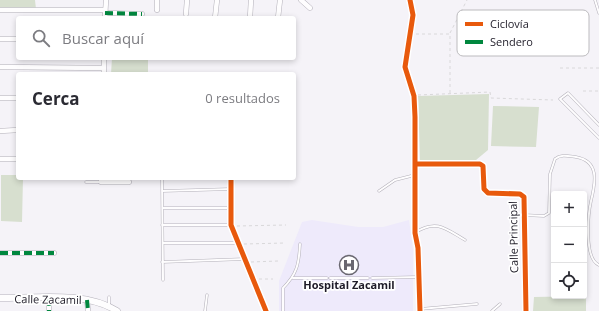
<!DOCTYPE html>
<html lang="es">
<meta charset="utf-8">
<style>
body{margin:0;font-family:"Open Sans",sans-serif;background:#f7f7f7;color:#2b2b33}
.controls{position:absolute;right:12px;bottom:12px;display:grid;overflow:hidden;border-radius:4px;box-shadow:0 2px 6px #0003}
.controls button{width:36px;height:36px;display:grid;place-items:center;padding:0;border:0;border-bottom:1px solid #e1e1e2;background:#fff;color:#2b2b33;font:20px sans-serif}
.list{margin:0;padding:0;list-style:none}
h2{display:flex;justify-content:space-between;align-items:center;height:52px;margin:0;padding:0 16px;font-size:17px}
h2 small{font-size:13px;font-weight:400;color:#7c7c81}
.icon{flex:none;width:22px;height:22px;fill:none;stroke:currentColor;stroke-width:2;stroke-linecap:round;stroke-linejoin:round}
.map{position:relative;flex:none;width:599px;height:311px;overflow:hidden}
.search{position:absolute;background:#fff;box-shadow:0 2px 6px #0003;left:16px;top:16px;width:280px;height:44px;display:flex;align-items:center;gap:10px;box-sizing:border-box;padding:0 14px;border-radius:4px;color:#7c7c81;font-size:15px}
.panel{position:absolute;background:#fff;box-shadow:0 2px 6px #0003;left:16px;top:72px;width:280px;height:108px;border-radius:4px}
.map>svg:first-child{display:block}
</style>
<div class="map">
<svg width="599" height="311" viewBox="0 0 599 311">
<rect width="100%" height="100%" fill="#f5f3f8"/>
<path fill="#eeeafb" d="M312,220L358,227H383L409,220L413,249V311H279V281L302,222Z"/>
<path fill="#d7dfcf" d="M0,0H35L36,9H0Z
M112,58H148V74H111Z
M489,94L488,150L476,160H420L418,96Z
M493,106L539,107L536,147L491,146Z
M1,175H18V178H23L22,222L1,221Z
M586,296V311H533L534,297Z"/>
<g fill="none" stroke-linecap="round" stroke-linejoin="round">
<g stroke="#b3b0b9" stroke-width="3">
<path id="lane" d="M595,0L599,13
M599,125L568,93L560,99L599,138
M162,178L163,280
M86,182H100
M162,191L231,189
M379,191L395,180L415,175
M163,208H230
M524,215L544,216L549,213L550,174L555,159C561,154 568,156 576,157C599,161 596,181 591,201C588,215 584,259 599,265
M162,225H231
M416,232C437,219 446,229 465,240
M163,243H238
M162,262L245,259
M293,278H327
M330,278H368
M372,278L418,277
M109,305V297
M420,309L477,304
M205,311L207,295
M283,311V288C297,274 299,264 300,244
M492,311L500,304"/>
</g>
<g stroke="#b3b0b9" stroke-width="5.5">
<path id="street" d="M301,0L310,8
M410,0L413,15L405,67L414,96L415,117V233L418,248L420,311
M0,10H105
M157,10V0
M105,13L142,14
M186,14L187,0
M105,18L106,0
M215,18L217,0
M250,18L251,0
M278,18L280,0
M0,39H18
M0,67L104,68
M104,74V58
M0,98H18
M0,131L18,130
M0,159H18
M416,164H480L483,166L484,189L488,193L520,194L524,197L526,311
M101,178V182H129
M231,178V225L266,311
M0,253H54
M49,298V311
M87,300L88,311"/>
</g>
<g stroke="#b3b0b9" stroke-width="7">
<path id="secondary" d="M0,298C36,298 86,291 117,311"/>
</g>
<path stroke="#d9d8da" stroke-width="1" stroke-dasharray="3 3" stroke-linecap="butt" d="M450,33L467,0
M416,34H450V93
M560,68H599
M583,91H599
M418,95L490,92L491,98L553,100
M237,226L286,225
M244,244L285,243
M251,262L278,261
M259,279H273"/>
<use href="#lane" stroke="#fefdfe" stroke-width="2"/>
<use href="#street" stroke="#fefdfe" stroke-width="4.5"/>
<use href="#secondary" stroke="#fefdfe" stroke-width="6"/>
<path stroke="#00873e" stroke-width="4" stroke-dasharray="8 4" stroke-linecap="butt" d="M105,13L142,14
M0,253H54
M49,298V311
M87,300L88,311"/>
<g stroke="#fff" stroke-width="8">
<path id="cycleway" d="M410,0L413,15L405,67L414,96L415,117V233L418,248L420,311
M416,164H480L483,166L484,189L488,193L520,194L524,197L526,311
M231,178V225L266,311"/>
</g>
<use href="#cycleway" stroke="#e8590c" stroke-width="5"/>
</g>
<defs>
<g id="hospital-ring" transform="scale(1)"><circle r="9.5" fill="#fff" stroke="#696770" stroke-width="1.5"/><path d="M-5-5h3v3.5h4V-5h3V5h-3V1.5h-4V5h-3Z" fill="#696770"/></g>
</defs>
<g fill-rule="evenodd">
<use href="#hospital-ring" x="349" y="265"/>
</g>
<g text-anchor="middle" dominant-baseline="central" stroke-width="3.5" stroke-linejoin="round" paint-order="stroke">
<g font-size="11" fill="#1e1b27" stroke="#fff">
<text transform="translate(513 237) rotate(-91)">Calle Principal</text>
<text transform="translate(48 299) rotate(1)">Calle Zacamil</text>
</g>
<g font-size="11" font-weight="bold" fill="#1e1b27" stroke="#fff">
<text x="349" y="284">Hospital Zacamil</text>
</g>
</g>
<rect x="457" y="10" width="132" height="46" rx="6" fill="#fff" stroke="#bcbbbe" stroke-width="1"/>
<rect x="465" y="22" width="18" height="4" fill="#e8590c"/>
<rect x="465" y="40" width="18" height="4" fill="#00873e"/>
<g font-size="11" fill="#1e1b27">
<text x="490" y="28">Ciclovía</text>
<text x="490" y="46">Sendero</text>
</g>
</svg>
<div class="controls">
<button>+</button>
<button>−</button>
<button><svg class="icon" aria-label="locate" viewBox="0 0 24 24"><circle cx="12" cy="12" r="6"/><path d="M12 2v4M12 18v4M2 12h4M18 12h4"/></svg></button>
</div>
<div class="search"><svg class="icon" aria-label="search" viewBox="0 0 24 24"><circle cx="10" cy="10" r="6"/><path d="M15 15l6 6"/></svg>Buscar aquí</div>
<section class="panel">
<h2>Cerca<small>0 resultados</small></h2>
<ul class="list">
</ul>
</section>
</div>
